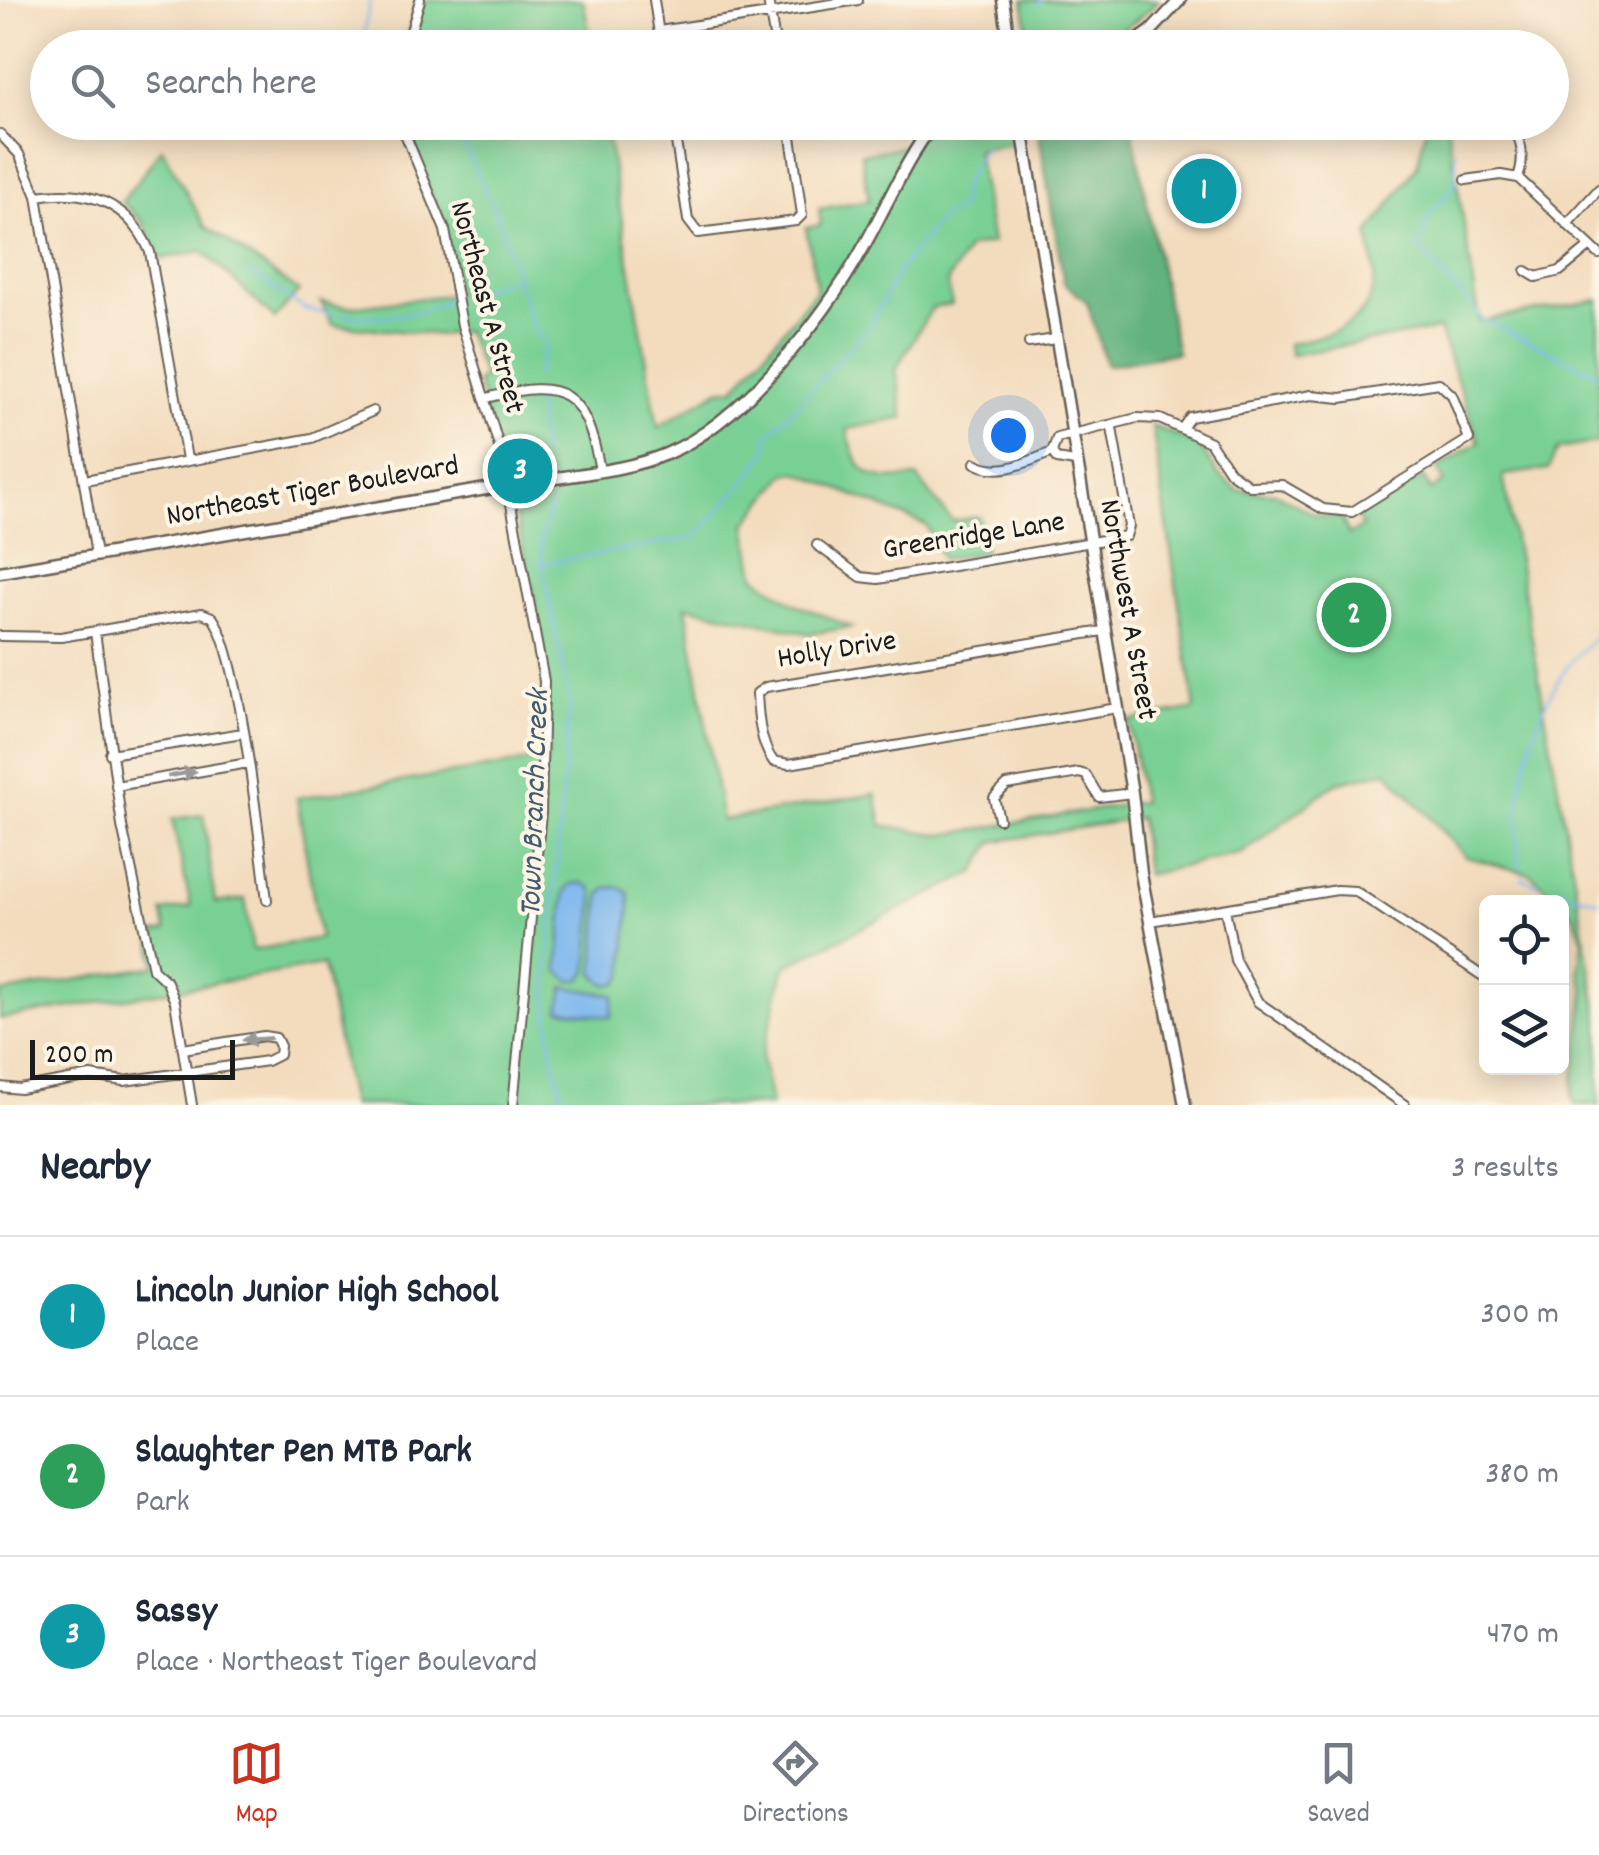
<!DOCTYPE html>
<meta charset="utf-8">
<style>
body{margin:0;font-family:Dekko,sans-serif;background:#f2f2f3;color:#1f2937}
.controls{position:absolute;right:30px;bottom:30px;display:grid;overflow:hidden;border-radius:15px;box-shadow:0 5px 25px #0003}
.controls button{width:90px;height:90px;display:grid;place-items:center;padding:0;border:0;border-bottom:2px solid #e0e1e3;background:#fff;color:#1f2937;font:50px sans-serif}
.scale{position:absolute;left:30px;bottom:25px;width:205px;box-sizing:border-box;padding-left:10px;border:5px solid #1c1c1c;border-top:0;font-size:28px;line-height:35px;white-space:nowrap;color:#1c1c1c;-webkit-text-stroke:8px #fcf5e5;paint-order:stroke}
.you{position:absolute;left:1008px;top:435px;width:35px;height:35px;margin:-25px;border:8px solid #fff;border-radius:50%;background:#1a73e8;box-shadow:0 0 0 15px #1a73e833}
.badge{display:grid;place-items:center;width:65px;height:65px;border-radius:50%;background:#c8321e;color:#fff;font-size:32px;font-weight:700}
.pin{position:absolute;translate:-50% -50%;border:5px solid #fff;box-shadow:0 2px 10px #0006}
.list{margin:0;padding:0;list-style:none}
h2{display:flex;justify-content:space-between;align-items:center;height:130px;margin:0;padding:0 40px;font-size:42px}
h2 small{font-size:32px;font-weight:400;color:#747a83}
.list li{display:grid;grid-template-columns:65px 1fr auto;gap:30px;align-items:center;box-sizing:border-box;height:160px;padding:0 40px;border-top:2px solid #e0e1e3}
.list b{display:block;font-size:38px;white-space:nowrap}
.list p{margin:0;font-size:32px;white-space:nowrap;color:#747a83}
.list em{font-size:32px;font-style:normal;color:#747a83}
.icon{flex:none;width:55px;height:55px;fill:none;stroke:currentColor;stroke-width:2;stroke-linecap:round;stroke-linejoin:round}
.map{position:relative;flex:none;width:1599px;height:1105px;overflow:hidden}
.search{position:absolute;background:#fff;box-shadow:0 5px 25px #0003;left:30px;right:30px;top:30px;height:110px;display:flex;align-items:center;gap:25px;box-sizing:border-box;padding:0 35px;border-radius:55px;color:#747a83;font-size:38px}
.sheet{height:610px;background:#fff}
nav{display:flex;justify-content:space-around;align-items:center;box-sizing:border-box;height:140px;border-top:2px solid #e0e1e3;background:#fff;font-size:28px;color:#747a83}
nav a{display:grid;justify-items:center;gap:5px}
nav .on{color:#c8321e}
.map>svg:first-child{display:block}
</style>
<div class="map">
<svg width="1599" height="1105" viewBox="0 0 1599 1105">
<rect width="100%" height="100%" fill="#fcf5e5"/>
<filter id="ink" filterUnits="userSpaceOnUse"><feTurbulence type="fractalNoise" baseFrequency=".01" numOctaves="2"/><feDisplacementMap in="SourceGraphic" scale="20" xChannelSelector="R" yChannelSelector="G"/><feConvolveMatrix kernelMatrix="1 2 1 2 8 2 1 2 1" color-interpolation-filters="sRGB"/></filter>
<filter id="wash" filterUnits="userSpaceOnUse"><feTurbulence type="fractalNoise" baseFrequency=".0048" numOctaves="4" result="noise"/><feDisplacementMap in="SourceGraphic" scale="40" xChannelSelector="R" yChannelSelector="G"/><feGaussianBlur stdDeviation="2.25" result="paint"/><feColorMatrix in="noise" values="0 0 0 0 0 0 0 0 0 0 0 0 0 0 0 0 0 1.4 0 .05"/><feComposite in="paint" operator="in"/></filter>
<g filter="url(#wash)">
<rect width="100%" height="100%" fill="#f3dcbe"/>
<path fill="#79d094" stroke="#4a7658" stroke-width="2.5" d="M417,0H583L592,47L404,48Z
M1023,0H1159C1116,43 1091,48 1031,48Z
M402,123H605L658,427L719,390L735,388L817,290L806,228L821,225L819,209L869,200L861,154L907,146L920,123H1017L1020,142L976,150L992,243L968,248L947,282L952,304L932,308L896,369L904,418L847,429C858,477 870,482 917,477L952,521L979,517L985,552L942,559L926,525L797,472L786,474L746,524L755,576L793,603L852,627L810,634L686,606L722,820L876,794L882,825L942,835L1142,802L1129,721L1195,709L1152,426L1198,444L1218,474L1237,490L1275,493L1316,515L1342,518L1349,535L1362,527L1357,515L1423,477L1431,490L1444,482L1437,468L1479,442L1439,329L1291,355L1288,344C1325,336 1367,329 1374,283C1376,268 1370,249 1369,234L1417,166L1427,123H1447L1480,321L1599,300V442L1558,449L1548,469L1503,475L1599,1019V1105H1575L1572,1094L1585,991L1579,970L1583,941L1574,916L1531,874L1466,857L1387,771L1336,783L1242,853L1146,875L1140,818L993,842L975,872L785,966L762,1057L771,1105H351L323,965L0,1019V993L156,966L151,934L166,931L163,912L191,907L172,819L204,815L215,903L245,899L253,950L320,938L297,798L548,758C552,629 513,505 477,381L484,378L466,331L441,335L333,325L321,302L349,307L456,294L444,230Z
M162,148L205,226L299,291L275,319L202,251L159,259L144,224L122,202Z"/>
<path fill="#62b27e" stroke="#3f674d" stroke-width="2.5" d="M1037,123H1131L1177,353L1106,365L1087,302L1064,283Z"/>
<path fill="#7db8ee" stroke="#4c6a85" stroke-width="2.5" d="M582,883L592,888L594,899L588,971L582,979L571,981L558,970L565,892L571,884Z
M618,887L628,892L630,903L624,974L618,983L607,985L594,974L600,896L606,888Z
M564,987L614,995L611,1017L560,1010Z"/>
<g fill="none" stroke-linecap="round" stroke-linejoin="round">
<path stroke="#7db8ee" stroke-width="2.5" d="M1037,5L1042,0
M368,48L365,28L370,0
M459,122L468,155L496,212L532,325L545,344L537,376
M1456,150L1455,184L1429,215L1419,249L1484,320L1599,375
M252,274L305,309L336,315
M476,291L517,277
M342,315C375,318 421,318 450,299
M536,394L542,457
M552,505L541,538L542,564L570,703L547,981C548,1024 551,1064 565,1105
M542,564L694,538L753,472L768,449L767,437L872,323L896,274L942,217L960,208L965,180L984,147
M1520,868C1509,799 1536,680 1596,638L1599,627
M1522,878L1538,885
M1554,889L1599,901"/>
</g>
</g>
<g filter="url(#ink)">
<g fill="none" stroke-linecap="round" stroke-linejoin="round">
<g stroke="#675f55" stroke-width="12">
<path id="street" d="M654,0L661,48
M768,0L776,48
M659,31L858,0
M406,48L420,0
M400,122L445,230L462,325L502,456L544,681L541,813L513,1105
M673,122L688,220L698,233L796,221L802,215L789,122
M1510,122C1523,140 1525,158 1518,178
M0,134L19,154L37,196L96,555
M1466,180L1501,175L1518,178L1599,254
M37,196C87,188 129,202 150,252L187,459
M1567,224L1599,189
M1526,271L1536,277L1560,271L1588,248
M1029,343L1055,339
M487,398C565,377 585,391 600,470
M1075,462L1057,459L1052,452L1057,438L1137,418L1160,419L1210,442L1230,472L1250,486L1282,485L1323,509L1352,512L1469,439L1452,395L1439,383L1341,398L1311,395L1190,417L1183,427
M975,463C1000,477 1027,462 1052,452
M85,480L312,438L373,411
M817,545L861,577L878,579L1126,536L1129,526L1112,428
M1103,631L766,687L757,693C758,715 760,743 773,761L789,764L1117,708
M95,632L122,826L153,969L167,982L175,1002L192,1105
M0,636L61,637L202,613L212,617C240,651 260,847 267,900
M110,754L243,733
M116,786L248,763
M999,819L994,798L1007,785L1079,773L1086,775L1099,797L1132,793
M1225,909L1235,960L1258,1002L1405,1105
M1150,921L1337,890L1355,891L1481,975
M0,1087L20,1089L91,1076L124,1081L267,1061L279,1055L280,1046L276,1038L264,1036L183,1049"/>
</g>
<g stroke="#675f55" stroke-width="15">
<path id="secondary" d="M1003,0L1010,48
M1127,48L1151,31L1180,0
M1021,122L1132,793L1141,874L1185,1105
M532,482C576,474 625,471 666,454C743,422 824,318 863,248C887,206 905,160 935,122
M0,572L486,489"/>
</g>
<use href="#street" stroke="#fff" stroke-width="8"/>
<use href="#secondary" stroke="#fff" stroke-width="10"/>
<g stroke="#675f55" stroke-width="15" stroke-linecap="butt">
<path id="secondary-bridge" d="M486,489L532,482"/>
</g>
<use href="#secondary-bridge" stroke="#fff" stroke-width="10"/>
</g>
<defs><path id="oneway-solid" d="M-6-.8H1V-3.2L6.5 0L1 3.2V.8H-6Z" transform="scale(2.5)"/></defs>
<g fill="#999">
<use href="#oneway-solid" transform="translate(182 774) rotate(-10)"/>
<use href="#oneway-solid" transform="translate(257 1039) rotate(176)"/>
</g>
</g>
<g text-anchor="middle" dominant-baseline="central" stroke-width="8" stroke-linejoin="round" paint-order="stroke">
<g font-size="30" fill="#1c1c1c" stroke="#fcf5e5">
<text transform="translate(485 308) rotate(75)">Northeast A Street</text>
<text transform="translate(313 493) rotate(-10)">Northeast Tiger Boulevard</text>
<text transform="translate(974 538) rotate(-9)">Greenridge Lane</text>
<text transform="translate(1126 610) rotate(80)">Northwest A Street</text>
<text transform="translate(837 652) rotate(-9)">Holly Drive</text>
</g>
<g font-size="32" font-style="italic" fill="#435a70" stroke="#fcf5e5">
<text transform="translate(537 803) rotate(-88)">Town Branch Creek</text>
</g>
</g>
</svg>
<div class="controls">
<button><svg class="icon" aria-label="locate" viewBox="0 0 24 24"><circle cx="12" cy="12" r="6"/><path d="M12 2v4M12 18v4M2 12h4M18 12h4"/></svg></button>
<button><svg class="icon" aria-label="layers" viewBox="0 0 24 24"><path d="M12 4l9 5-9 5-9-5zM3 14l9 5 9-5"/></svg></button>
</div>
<div class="scale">200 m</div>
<div class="you"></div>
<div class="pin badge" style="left:1204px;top:191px;background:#0f9aa8">1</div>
<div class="pin badge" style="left:1354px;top:615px;background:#2e9e5b">2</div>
<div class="pin badge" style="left:520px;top:471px;background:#0f9aa8">3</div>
<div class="search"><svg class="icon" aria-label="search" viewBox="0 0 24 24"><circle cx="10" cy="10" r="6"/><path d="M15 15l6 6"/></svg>Search here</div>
</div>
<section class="sheet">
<h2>Nearby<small>3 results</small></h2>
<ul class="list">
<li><span class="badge" style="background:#0f9aa8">1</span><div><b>Lincoln Junior High School</b><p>Place</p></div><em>300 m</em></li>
<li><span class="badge" style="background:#2e9e5b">2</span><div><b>Slaughter Pen MTB Park</b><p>Park</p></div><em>380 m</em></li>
<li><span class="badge" style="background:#0f9aa8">3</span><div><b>Sassy</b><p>Place · Northeast Tiger Boulevard</p></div><em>470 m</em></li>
</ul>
</section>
<nav>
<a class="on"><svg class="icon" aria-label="map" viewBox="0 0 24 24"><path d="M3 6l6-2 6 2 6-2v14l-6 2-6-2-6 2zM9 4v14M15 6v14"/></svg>Map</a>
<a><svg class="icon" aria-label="directions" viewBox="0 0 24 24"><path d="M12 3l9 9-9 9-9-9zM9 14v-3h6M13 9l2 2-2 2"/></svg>Directions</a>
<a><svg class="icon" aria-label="saved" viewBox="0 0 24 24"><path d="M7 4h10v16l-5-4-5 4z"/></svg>Saved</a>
</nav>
